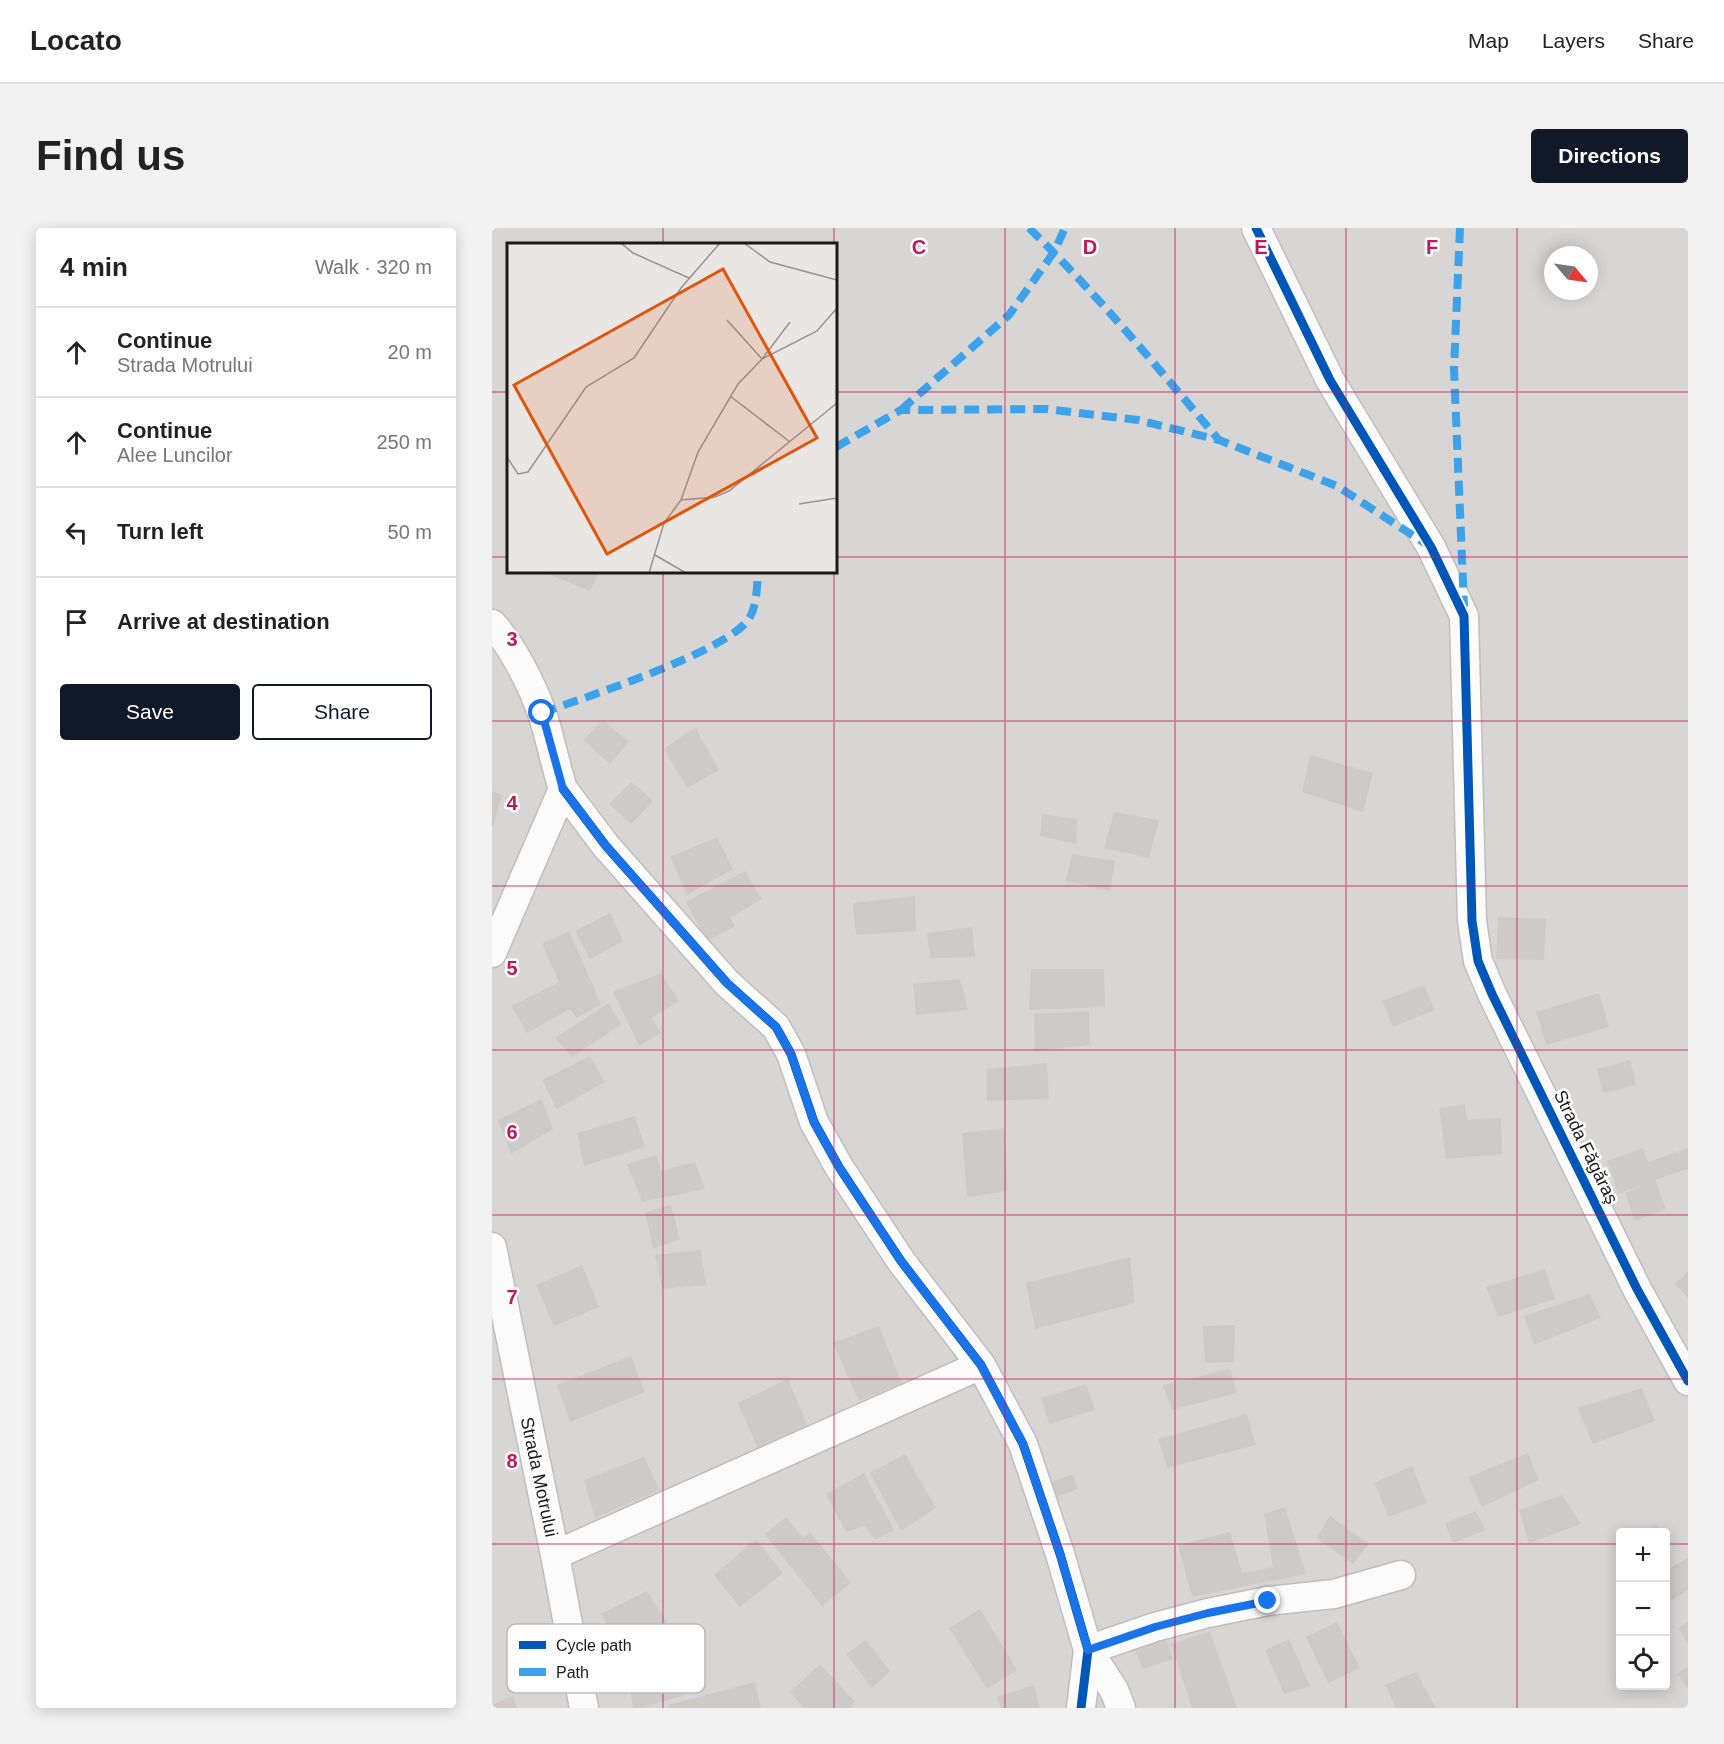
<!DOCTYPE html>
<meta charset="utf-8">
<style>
body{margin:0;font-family:Helvetica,sans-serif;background:#f2f2f2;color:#222}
.controls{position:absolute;right:18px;bottom:18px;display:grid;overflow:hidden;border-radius:6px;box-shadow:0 3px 15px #0003}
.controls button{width:54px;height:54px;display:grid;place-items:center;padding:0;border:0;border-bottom:2px solid #e0e0e0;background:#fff;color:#222;font:30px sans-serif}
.compass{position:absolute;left:1052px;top:18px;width:54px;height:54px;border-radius:50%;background:#fff;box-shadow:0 3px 15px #0003;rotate:119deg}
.stop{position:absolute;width:18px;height:18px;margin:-14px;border:4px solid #1a73e8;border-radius:50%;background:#fff}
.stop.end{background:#1a73e8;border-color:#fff;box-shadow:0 2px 6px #0008}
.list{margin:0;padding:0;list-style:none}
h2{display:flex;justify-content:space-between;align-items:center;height:78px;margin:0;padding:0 24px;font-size:26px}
h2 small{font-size:20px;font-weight:400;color:#767676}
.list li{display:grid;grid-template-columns:39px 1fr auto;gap:18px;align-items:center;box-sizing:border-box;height:90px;padding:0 24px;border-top:2px solid #e0e0e0}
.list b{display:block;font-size:22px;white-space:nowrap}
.list p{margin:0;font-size:20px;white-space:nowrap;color:#767676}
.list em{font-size:20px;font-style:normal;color:#767676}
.actions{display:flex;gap:12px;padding:18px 24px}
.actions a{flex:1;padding:14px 0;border:2px solid #111827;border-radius:6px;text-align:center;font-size:21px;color:#111827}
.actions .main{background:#111827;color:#fff}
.icon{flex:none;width:33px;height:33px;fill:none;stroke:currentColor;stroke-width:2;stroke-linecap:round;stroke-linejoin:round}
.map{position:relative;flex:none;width:1196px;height:1480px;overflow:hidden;border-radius:6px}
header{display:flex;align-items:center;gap:36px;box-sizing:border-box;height:84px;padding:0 30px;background:#fff;border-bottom:2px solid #e0e0e0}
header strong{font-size:28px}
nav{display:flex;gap:33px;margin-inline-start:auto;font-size:21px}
.intro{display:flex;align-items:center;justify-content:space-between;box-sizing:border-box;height:144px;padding:0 36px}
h1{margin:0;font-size:42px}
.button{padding:15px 27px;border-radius:6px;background:#111827;color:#fff;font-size:21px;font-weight:700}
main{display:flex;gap:36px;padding:0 36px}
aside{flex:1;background:#fff;border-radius:6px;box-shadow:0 3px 15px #0003}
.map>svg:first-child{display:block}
</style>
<header>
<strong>Locato</strong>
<nav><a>Map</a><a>Layers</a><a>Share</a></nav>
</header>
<div class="intro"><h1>Find us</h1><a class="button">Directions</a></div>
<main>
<aside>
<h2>4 min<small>Walk · 320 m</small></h2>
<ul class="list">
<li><svg class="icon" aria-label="ahead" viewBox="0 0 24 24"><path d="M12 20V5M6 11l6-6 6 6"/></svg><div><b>Continue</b><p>Strada Motrului</p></div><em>20 m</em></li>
<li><svg class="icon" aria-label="ahead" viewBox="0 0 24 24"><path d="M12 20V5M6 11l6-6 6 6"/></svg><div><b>Continue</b><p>Alee Luncilor</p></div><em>250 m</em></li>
<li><svg class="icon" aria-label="left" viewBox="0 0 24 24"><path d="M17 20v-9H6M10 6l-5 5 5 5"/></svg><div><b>Turn left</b></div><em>50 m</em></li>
<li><svg class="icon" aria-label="arrive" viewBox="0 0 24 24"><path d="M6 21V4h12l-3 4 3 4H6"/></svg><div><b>Arrive at destination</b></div></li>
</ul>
<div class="actions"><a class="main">Save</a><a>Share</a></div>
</aside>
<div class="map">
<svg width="1196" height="1480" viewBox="0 0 1196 1480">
<rect width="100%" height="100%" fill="#e9e6e3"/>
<path fill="#d8d6d5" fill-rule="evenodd" d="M0,0H1196V1480H0ZM16,16H344V344H16ZM1061,27H1097V63H1061ZM1128,1304H1174V1458H1128Z"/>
<path fill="#cecac8" d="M51,344H107L98,363Z
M111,492L137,514L118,536L91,512Z
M203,499L227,542L195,560L172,521Z
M818,527L881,545L871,584L810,564Z
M139,554L146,559L161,573L139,596L117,576Z
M0,563L10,567L1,598H0Z
M622,584L667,592L657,630L612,620Z
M550,586L585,591L584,616L548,608Z
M225,609L241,641L195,667L178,629Z
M580,626L623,633L618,663L574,653Z
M253,643L270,671L238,690L243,698L215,713L194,674Z
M423,668L424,703L364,707L361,675Z
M118,685L131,713L98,731L83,703Z
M1006,689L1054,691L1052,732L1004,731Z
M480,699L483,729L438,730L435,705Z
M77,703L109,776L85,790L78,781L35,805L19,778L67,754L50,716Z
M539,741H612L613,779L537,782Z
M169,745L187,773L160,790L169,805L147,818L121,764Z
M468,751L476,782L424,787L421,756Z
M932,757L943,782L901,799L890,773Z
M1107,765L1117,799L1054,817L1044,784Z
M117,775L129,797L80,829L63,810Z
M597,783L598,817L543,823L542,786Z
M98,828L113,854L65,881L50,852Z
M1138,832L1144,857L1111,865L1105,841Z
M555,835L557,871L495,873V841Z
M50,871L61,901L19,926L6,892Z
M973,876L975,892L1009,890L1010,926L954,931L947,880Z
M143,888L153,919L92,938L85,905Z
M512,900L516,963L475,969L470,905Z
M1151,920L1156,934L1196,920V941L1163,952L1174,981L1143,993L1133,965L1153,956L1126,966L1115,933Z
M165,927L169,943L203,934L213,961L150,974L135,936Z
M179,977L188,1011L161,1021L153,984Z
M209,1022L214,1057L170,1061L163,1027Z
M638,1029L643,1075L543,1101L534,1055Z
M90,1037L107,1079L62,1098L44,1057Z
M1053,1041L1063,1071L1006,1089L994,1059Z
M1196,1044V1070L1183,1056Z
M1098,1066L1109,1090L1042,1117L1032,1088Z
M743,1097L742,1134L713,1135L711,1098Z
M387,1098L410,1155L367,1173L341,1115Z
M139,1128L153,1164L78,1194L65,1157Z
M738,1141L745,1165L680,1182L671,1157Z
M296,1151L317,1201L267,1223L246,1175Z
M594,1156L603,1182L557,1196L549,1170Z
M1150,1160L1163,1193L1101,1216L1085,1180Z
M755,1186L764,1217L675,1240L666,1211Z
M1036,1225L1047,1252L990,1279L976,1249Z
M413,1226L444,1280L409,1303L378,1245Z
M152,1229L168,1262L103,1290L92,1252Z
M920,1238L935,1275L897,1289L882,1255Z
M372,1245L402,1302L383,1312L373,1298L354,1304L334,1266Z
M581,1246L586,1261L563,1270L558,1255Z
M1070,1267L1089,1296L1037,1315L1027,1282Z
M793,1279L814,1346L700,1369L686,1317L738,1304L750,1345L781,1339L772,1286Z
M984,1283L993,1302L961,1315L953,1295Z
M838,1288L877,1316L861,1336L824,1310Z
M294,1289L311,1310L318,1304L359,1355L330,1378L273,1306Z
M1164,1297L1171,1304H1150Z
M264,1311L291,1345L248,1379L222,1347Z
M1196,1330V1362L1174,1376V1342Z
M155,1363L176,1396L128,1418L109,1386Z
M488,1381L525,1442L495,1461L457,1400Z
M845,1394L868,1440L836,1455L814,1409Z
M1196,1394V1416L1186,1400Z
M718,1403L745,1480H700L679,1416Z
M673,1408L681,1431L650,1441L642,1419Z
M797,1411L818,1458L792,1466L773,1422Z
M374,1412L398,1443L380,1460L354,1426Z
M208,1431L213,1461L150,1480H141L136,1448Z
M328,1436L363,1474L358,1480H312L298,1464Z
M1196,1438V1461L1185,1446Z
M924,1444L944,1480H904L893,1457Z
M263,1454L269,1480H177L176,1477Z
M542,1457L548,1480H509L505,1469Z
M21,1468L25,1480H0V1477Z"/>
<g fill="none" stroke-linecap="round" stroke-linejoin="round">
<g stroke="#c0bebd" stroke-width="31">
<path id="minor" d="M764,0L838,152L939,319L972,388L980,693L986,733L1000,766L1145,1061L1196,1153
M0,396C20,417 40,457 50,485C58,509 63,536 71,561L0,725
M71,561L114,618L235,755L284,799L299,826L322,894L347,939L409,1033L489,1137L531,1216L568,1326L596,1422L589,1480
M0,1019L63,1327L92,1480
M63,1327L489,1137
M629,1480L622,1462L596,1422L663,1399L716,1385L776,1373L842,1366L909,1347"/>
</g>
<use href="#minor" stroke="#fcfbfb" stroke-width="28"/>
<path stroke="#3da2ea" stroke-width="8" stroke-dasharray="15 8" stroke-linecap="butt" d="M537,0C605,66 666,140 727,212
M968,0L962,141L972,379
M409,182L517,87L562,24L573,0
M344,219L409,182L554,181L646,192L727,212L845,258L934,316
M50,485C90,470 241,422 258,389C265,376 265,358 266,344"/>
<g stroke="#fff" stroke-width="13">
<path id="cycleway" d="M764,0L838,152L939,319L972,388L980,693L986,733L1000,766L1145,1061L1196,1153
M71,561L114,618L235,755L284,799L299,826L322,894L347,939L409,1033L489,1137L531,1216L568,1326L596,1422L589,1480"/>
</g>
<use href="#cycleway" stroke="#0057b8" stroke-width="9"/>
</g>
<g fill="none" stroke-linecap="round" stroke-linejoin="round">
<path stroke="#1a73e8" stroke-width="8" d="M50,485L71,561L114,618L235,755L284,799L299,826L322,894L347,939L409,1033L489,1137L531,1216L568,1326L596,1422L663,1399L716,1385L776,1373"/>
</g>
<path fill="none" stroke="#c2185b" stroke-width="1.5" stroke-opacity="0.55" d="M171,0V16M342,0V16M513,0V1480M683,0V1480M854,0V1480M1025,0V1480M0,164H16M344,164H1196M0,329H16M344,329H1196M171,344V1480M342,344V1480M0,493H1196M0,658H1196M0,822H1196M0,987H1196M0,1151H1196M0,1316H1128M1174,1316H1196"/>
<g text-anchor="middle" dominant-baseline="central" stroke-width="5" stroke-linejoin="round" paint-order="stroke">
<g font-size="18" fill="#1a1a1a" stroke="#fff">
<text transform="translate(1094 919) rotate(64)">Strada Făgăraş</text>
<text transform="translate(47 1249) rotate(78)">Strada Motrului</text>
</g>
</g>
<g transform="translate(15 15)">
<rect width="330" height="330" fill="#e9e6e3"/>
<path fill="none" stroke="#969493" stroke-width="1.5" d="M114,0L126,10L182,35M237,0L263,19L330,37M220,77L255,116L283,79M223,153L283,199M0,214L11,231L21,229L79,144L127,115L174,45L213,0M174,257L191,209L231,141L255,116L310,88L330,65M292,261L330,255M148,312L179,330M142,330L157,280L174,257L208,254L222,248L330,160"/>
<path fill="#de560d" fill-opacity="0.15" stroke="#de560d" stroke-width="3" d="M216,26L310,195L100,311L7,142Z"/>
<rect width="330" height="330" fill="none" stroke="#1a1a1a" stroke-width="3"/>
</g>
<rect x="15" y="1396" width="198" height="69" rx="9" fill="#fff" stroke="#bababa" stroke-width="1.5"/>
<rect x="27" y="1413" width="27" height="8" fill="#0057b8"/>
<rect x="27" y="1440" width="27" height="8" fill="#3da2ea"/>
<g font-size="16" fill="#1a1a1a">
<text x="64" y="1423">Cycle path</text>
<text x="64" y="1450">Path</text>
</g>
<g font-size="20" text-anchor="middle" font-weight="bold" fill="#c2185b" stroke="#fff" stroke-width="5" stroke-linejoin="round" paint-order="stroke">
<text x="427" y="26">C</text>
<text x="598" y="26">D</text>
<text x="769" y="26">E</text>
<text x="940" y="26">F</text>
<text x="20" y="418">3</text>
<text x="20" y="582">4</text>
<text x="20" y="747">5</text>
<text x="20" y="911">6</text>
<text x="20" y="1076">7</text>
<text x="20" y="1240">8</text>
</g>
</svg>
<div class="controls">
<button>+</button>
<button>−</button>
<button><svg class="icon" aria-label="locate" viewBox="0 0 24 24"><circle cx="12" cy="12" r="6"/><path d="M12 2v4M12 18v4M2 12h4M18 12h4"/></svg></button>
</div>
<svg class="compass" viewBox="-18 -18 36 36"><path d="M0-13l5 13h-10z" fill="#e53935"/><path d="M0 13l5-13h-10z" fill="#767676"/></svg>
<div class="stop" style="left:50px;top:485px"></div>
<div class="stop end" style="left:776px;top:1373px"></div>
</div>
</main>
